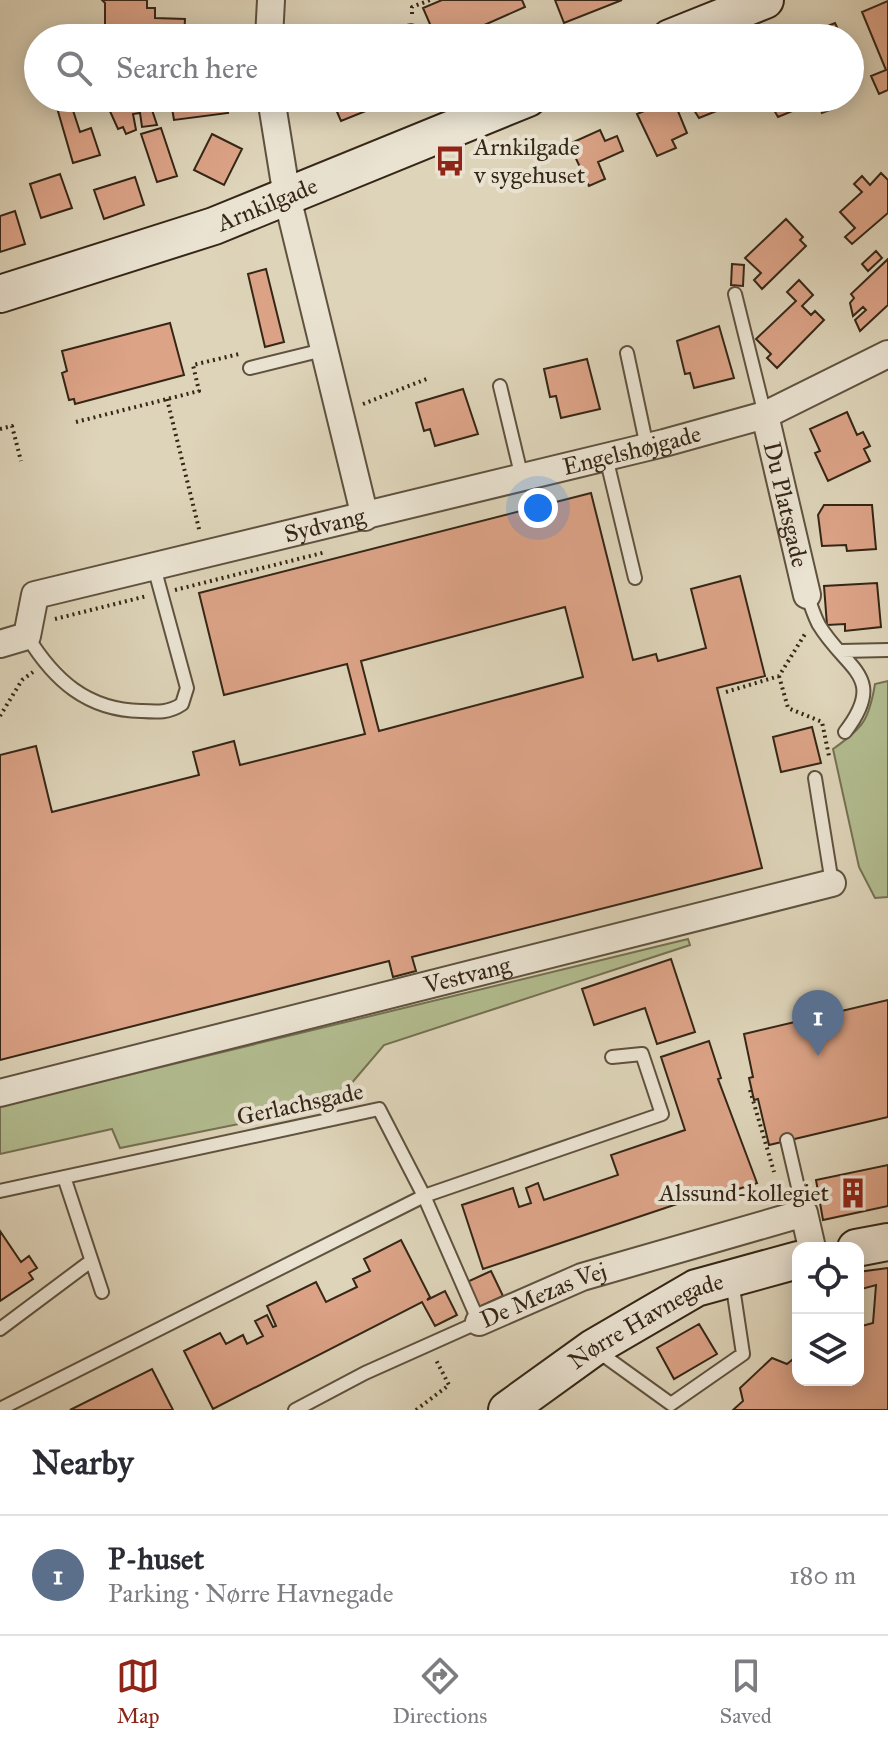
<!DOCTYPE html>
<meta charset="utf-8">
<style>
body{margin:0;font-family:"IM FELL Great Primer",serif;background:#f7f7f7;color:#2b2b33}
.controls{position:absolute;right:24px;bottom:24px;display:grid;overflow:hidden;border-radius:16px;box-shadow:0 4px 20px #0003}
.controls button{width:72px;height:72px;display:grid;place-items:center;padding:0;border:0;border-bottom:2px solid #e1e1e2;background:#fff;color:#2b2b33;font:40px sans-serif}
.you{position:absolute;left:538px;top:508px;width:28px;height:28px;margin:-20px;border:6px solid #fff;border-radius:50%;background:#1a73e8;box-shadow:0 0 0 12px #1a73e833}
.badge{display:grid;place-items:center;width:52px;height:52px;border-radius:50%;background:#8f2418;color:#fff;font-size:26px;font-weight:700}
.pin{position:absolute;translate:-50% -66px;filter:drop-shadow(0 2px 4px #0008)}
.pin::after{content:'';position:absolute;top:42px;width:28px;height:24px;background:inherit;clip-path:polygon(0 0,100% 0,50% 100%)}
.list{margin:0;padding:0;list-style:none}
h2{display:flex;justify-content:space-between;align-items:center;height:104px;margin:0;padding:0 32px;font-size:34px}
h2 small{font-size:26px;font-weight:400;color:#7c7c81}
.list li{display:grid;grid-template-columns:52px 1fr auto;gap:24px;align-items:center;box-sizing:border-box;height:120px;padding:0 32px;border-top:2px solid #e1e1e2}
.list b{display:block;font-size:30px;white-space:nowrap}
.list p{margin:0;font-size:26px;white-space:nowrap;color:#7c7c81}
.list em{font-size:26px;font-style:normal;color:#7c7c81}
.icon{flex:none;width:44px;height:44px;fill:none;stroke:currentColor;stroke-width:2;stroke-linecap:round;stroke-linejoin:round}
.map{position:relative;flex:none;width:888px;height:1410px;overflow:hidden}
.search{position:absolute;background:#fff;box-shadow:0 4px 20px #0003;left:24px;right:24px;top:24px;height:88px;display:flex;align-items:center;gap:20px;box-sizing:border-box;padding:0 28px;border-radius:44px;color:#7c7c81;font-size:30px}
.sheet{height:224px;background:#fff}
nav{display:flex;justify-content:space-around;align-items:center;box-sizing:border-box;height:112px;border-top:2px solid #e1e1e2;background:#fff;font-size:22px;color:#7c7c81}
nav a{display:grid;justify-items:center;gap:4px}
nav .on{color:#8f2418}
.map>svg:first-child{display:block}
</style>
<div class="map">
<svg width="888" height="1410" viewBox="0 0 888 1410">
<rect width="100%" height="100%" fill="#ded4b9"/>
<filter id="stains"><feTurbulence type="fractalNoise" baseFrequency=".0025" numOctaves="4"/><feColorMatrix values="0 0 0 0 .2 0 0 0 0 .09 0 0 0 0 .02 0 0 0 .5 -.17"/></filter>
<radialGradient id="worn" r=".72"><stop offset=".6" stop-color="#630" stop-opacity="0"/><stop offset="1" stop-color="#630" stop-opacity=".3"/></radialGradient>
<path fill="#b2bc8f" stroke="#747152" stroke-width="2" d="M888,681V897L875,898L859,867L833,749C863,728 869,720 875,684Z
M688,939L690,945L384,1045L333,1105L120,1148L112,1129L0,1154V1106Z"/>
<path fill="#dca387" stroke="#352616" stroke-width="2" fill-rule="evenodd" d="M102,0H147V8H155V18L185,19L184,38H152V31L105,30V3Z
M442,0H522L525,7L455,38H436L423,8Z
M555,0H622L564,23Z
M888,1V90L879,94L871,76L886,70L862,12Z
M835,23L842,38H803L802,36Z
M69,98L80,132L91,128L100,155L73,163L55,101Z
M104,98H148L157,125L142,127L140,113L133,114L136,130L126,134L123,127L118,129Z
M191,98H225L228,113L174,120L171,102Z
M331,98H398L341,121Z
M749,98L699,118L687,99L691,98Z
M767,98H802V107L778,117Z
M816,98H831L835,108L822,113Z
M673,99L687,133L672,140L676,148L657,156L637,114Z
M161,128L177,176L157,182L141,134Z
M600,130L605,141L617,136L623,151L598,162L605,179L589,186L569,144Z
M212,134L242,149L224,185L194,170Z
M881,173L888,180V213L852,244L845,237L855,228L840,212L862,192L854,184L862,176L870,185Z
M60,174L72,208L41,218L30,184Z
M135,177L144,205L104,219L94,190Z
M15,211L25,244L0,252V216Z
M786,219L803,237L800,240L806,246L762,289L754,280L761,273L745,258Z
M876,251L882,258L868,271L862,264Z
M888,259V305L860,331L855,320L866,310L863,307L853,316L850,303L854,298L851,294Z
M732,264L744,265L743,286L731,285Z
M266,269L284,342L265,347L248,274Z
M799,280L813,295L802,306L811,315L815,311L824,320L777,368L767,358L771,354L756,339L796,301L787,292Z
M170,323L184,375L75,404L74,399L69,400L62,373L67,371L62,351Z
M719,326L734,378L694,388L690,373L685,374L677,341Z
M587,359L600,409L561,418L556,396L550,397L544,369Z
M463,389L478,434L435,446L430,429L424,431L416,403Z
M847,412L857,435L863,432L870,446L864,449L870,461L828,481L815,453L820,451L810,429Z
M591,493L633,660L656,654L658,661L706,648L691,589L740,576L765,676L717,688L762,868L412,957L416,971L393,977L389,961L0,1060V755L36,746L52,812L199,775L193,752L234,741L240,765L365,734L347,664L224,695L199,593ZM565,607L583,677L379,731L361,661Z
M824,505H872L876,549L847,551L846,545L822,546L818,515Z
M877,583L881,627L845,631V624L827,625L824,586Z
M812,727L821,763L781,772L773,737Z
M671,959L695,1032L657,1044L645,1008L594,1025L582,989Z
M888,1000V1117L769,1145L758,1099L754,1100L749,1078L753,1077L744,1034Z
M709,1041L721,1078L718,1079L757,1183L710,1198L689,1200L483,1269L462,1205L513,1188L519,1207L531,1203L526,1188L538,1183L544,1200L618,1175L611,1155L685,1130L661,1057Z
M888,1165V1206L823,1220L816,1180Z
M0,1231L21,1262L29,1256L37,1268L29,1273L33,1279L0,1301Z
M401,1240L430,1297L427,1300L445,1291L457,1315L435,1326L422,1302L213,1409L184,1351L220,1333L226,1344L243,1335L247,1344L263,1336L255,1321L267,1315L273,1327L276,1326L267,1306L316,1282L326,1302L357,1287L353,1279L370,1271L364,1259Z
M888,1268V1410H733L743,1401L740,1388L772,1358L787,1364L798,1355V1380H858V1327L873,1323L876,1285L858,1290V1272Z
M491,1271L503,1296L479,1307L467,1282Z
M699,1324L717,1354L674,1379L657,1348Z
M152,1369L173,1410H70Z"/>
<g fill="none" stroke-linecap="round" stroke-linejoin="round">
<g stroke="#5f523f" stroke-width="16">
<path id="lane" d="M393,38L411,31
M735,294L765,415
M627,353L647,447
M250,368L323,350
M500,386L522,478
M606,457L635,578
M807,595C811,605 814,616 819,625C846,670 888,676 845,732
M27,636C54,680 87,710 141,711C157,712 169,713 182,704L187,688L154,567
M841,651L888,650
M815,778L832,883
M787,1140L804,1213
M64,1177L102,1292
M0,1191L379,1109L424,1196L479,1322L365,1373L295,1410
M0,1329L91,1261
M596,1350L671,1404L743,1354L732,1281
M0,1409L424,1196L662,1114L642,1054L612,1057"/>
</g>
<g stroke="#5f523f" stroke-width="30">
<g id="street">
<path d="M269,38L271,0"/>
<path d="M271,98L287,197L365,517"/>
<path id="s1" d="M765,415L807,595"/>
<path id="s2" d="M0,644L27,636L35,595L664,443L765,415L888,354"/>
<path id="s3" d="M0,1093L832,883"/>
<path id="s4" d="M479,1322L582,1277L804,1213L812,1248"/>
</g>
</g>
<g stroke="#352616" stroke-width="40">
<g id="secondary">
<path d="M670,38L765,0"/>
<path id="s5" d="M0,294L214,226L528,98"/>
<path d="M856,1248L888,1242"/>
<path id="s6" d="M507,1410L593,1348L696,1288L798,1260"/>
</g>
</g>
<path stroke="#352616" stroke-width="4" stroke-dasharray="2 4" stroke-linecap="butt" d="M412,14V7L430,0
M167,399L200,533
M363,404L429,378
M76,422L199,391L193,365L239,354
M0,429L12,426L21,461
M175,590L326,552
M55,619L147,596
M779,676L788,708L822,722L829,756
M726,692L779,676L805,634
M0,716L22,680L33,672
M750,1090L774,1172
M416,1410L449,1385L436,1360"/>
<use href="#lane" stroke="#eae3d2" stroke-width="12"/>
<use href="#street" stroke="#eae3d2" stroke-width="26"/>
<use href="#secondary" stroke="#eae3d2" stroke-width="36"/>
</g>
<defs>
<g id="bus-bare" transform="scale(2.4)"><path d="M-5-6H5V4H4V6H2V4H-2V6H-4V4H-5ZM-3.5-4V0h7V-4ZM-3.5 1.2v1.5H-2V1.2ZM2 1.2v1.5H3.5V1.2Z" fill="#8f2418" stroke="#eae3d2" stroke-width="2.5" paint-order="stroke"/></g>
<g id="building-bare" transform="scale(2.4)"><path d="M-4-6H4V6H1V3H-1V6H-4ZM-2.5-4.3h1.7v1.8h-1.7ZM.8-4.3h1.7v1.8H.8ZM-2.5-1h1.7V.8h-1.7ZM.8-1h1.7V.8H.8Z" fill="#8f2418" stroke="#eae3d2" stroke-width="2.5" paint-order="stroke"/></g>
</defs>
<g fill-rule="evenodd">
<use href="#bus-bare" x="450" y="161"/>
<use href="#building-bare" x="853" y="1193"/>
</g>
<g text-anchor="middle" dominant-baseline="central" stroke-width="8" stroke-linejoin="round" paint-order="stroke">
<g font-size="24" fill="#352616" stroke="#eae3d2" text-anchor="start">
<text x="474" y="147">Arnkilgade<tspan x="474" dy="28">v sygehuset</tspan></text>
<text x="829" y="1193" text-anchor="end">Alssund-kollegiet</text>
</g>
<g font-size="24" fill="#352616" stroke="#eae3d2">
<text stroke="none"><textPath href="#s5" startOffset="282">Arnkilgade</textPath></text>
<text stroke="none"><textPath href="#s2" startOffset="684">Engelshøjgade</textPath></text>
<text stroke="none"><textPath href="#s1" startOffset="92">Du Platsgade</textPath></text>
<text stroke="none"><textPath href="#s2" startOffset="368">Sydvang</textPath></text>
<text stroke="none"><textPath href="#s3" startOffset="482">Vestvang</textPath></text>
<text transform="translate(300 1104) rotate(-12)">Gerlachsgade</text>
<text stroke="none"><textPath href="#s4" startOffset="70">De Mezas Vej</textPath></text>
<text stroke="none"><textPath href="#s6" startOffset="166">Nørre Havnegade</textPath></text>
</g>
</g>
<rect width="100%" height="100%" filter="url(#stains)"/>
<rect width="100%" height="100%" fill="url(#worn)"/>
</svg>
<div class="controls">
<button><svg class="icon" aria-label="locate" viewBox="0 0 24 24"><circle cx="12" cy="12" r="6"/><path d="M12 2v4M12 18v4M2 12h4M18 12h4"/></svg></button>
<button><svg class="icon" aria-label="layers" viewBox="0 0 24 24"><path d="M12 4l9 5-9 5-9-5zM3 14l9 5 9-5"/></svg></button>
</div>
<div class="you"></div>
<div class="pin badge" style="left:818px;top:1056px;background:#5c6f8a">1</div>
<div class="search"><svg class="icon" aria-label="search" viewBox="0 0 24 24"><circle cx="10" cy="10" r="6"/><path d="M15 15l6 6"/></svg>Search here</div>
</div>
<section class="sheet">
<h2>Nearby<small></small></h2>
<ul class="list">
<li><span class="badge" style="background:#5c6f8a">1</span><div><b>P-huset</b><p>Parking · Nørre Havnegade</p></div><em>180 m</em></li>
</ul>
</section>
<nav>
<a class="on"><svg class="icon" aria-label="map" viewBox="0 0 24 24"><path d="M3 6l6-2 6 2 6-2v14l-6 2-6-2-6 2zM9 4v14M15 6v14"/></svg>Map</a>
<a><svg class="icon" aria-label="directions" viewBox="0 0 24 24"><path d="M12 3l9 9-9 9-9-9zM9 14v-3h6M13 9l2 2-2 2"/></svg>Directions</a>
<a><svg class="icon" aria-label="saved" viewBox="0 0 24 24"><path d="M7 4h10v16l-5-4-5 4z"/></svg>Saved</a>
</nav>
